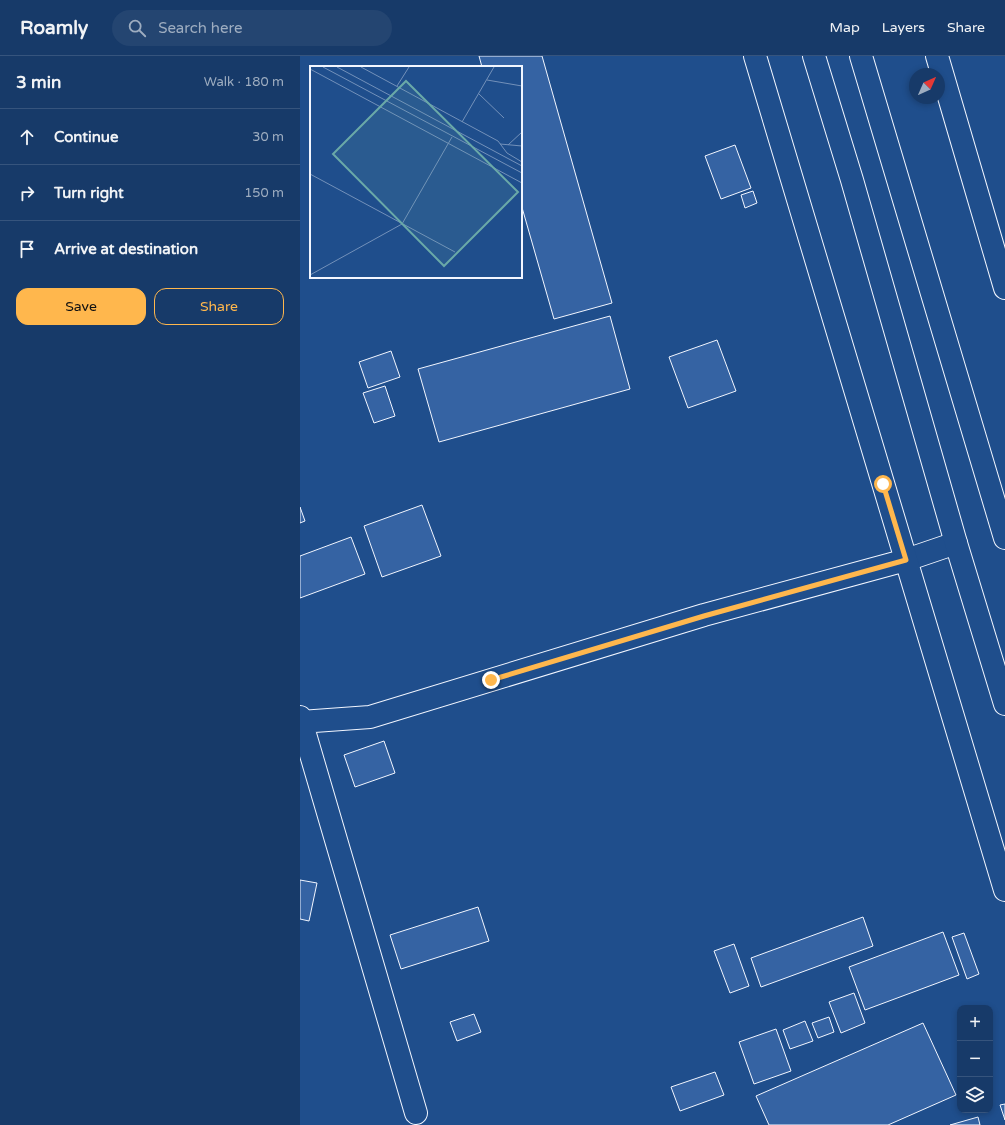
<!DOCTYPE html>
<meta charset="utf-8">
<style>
body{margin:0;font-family:"Varela Round",sans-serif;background:#244571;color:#f1f3f6}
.controls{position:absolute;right:12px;bottom:12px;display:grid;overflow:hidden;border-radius:8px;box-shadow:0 2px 6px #0003}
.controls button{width:36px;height:36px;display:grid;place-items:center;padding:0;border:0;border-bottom:1px solid #36547d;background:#173a69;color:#f1f3f6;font:20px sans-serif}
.compass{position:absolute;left:609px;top:12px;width:36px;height:36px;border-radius:50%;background:#173a69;box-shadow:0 2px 6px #0003;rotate:45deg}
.stop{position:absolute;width:12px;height:12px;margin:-9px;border:3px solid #ffb74d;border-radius:50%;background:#fff}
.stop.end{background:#ffb74d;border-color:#fff;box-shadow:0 1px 4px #0008}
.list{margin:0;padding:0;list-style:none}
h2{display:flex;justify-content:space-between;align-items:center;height:52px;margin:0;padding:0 16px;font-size:17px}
h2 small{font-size:13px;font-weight:400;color:#9eadc0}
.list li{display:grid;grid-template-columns:26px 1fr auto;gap:12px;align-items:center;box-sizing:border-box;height:56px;padding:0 16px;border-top:1px solid #36547d}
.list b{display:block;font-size:15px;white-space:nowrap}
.list em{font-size:13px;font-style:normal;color:#9eadc0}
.actions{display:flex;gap:8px;padding:12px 16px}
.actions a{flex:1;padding:9px 0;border:1px solid #ffb74d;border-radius:12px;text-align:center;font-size:14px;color:#ffb74d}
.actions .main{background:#ffb74d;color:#111}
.icon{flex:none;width:22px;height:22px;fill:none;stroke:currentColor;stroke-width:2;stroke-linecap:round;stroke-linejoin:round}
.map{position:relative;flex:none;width:705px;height:1069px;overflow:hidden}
header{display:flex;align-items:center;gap:24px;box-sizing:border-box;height:56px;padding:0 20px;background:#173a69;border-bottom:1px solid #36547d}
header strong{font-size:19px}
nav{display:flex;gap:22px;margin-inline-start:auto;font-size:14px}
.search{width:280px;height:36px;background:#244571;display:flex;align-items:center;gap:10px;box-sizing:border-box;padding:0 14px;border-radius:22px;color:#9eadc0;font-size:15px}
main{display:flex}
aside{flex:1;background:#173a69}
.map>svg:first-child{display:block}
</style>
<header>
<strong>Roamly</strong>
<div class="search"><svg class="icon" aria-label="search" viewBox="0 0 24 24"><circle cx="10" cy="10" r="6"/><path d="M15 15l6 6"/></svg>Search here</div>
<nav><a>Map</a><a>Layers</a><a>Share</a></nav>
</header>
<main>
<aside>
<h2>3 min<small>Walk · 180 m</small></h2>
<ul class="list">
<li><svg class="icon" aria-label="ahead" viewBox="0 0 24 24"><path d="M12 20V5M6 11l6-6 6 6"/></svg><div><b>Continue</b></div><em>30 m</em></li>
<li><svg class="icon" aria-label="right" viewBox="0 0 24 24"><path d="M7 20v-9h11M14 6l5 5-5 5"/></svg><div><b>Turn right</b></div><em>150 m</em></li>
<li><svg class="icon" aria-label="arrive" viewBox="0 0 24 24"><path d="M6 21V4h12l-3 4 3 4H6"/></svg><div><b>Arrive at destination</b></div></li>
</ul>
<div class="actions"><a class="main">Save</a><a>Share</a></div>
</aside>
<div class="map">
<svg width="705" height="1069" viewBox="0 0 705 1069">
<rect width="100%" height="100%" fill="#1f4e8c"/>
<path fill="#3563a3" stroke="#f2f6ff" d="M179,0H242L312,247L254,263L221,148V11H182Z
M435,89L451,132L421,143L405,100Z
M453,135L457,147L445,152L441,139Z
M310,260L330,333L139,386L118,313Z
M417,284L436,335L388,352L369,301Z
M91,295L100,321L68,332L59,306Z
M85,330L95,360L74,367L63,337Z
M122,449L141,500L82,521L64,470Z
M0,451L5,465L0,467Z
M51,481L65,518L0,542V500Z
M84,685L95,717L55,731L44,699Z
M0,824L17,827L9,865L0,863Z
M178,851L189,885L101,913L90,879Z
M563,861L573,890L461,931L451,902Z
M643,876L659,919L565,954L549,911Z
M664,877L679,918L667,923L652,881Z
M434,888L449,930L430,937L414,895Z
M554,937L565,967L541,977L529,946Z
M174,958L181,976L157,985L150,966Z
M529,961L534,976L518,982L512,967Z
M505,965L513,985L490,993L483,974Z
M623,967L656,1039L588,1069H469L456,1040Z
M476,973L491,1015L454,1028L439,986Z
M415,1016L424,1039L380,1055L371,1031Z
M705,1048V1064L700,1049Z
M678,1061L680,1069H650Z"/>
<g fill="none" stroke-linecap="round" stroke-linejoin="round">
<g stroke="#f2f6ff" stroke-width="24">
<path id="minor" d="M0,661L116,1057
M0,666L70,661L404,559L606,504L656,487"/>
</g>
<g stroke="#f2f6ff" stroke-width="24">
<path id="major" d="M455,0L705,834
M637,0L705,232"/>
</g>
<g stroke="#f2f6ff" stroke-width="24">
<path id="highway" d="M514,0L552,124L656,487L705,648
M561,0L705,482"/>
</g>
<use href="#minor" stroke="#1f4e8c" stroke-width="22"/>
<use href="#major" stroke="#1f4e8c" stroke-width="22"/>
<use href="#highway" stroke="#1f4e8c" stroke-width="22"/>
</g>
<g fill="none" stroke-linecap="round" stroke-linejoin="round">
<path stroke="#ffb74d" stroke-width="5" d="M191,624L404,560L606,504L583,428"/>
</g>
<g transform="translate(10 10)">
<rect width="212" height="212" fill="#1f4e8c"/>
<path fill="none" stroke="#7391ba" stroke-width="1" d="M13,1L212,107M27,1L212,100M51,1L188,75L197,87L212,96M0,3L212,117M177,14L212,20M87,20L99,1M169,28L194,52M152,56L184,1M190,78L212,80M198,79L212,66M0,108L145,186M0,209L92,158L142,71"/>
<path fill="#6aa9a8" fill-opacity="0.15" stroke="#6aa9a8" stroke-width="2" d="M96,15L208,126L134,200L23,88Z"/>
<rect width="212" height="212" fill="none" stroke="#f2f6ff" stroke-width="2"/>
</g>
</svg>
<div class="controls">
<button>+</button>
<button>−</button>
<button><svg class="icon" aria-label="layers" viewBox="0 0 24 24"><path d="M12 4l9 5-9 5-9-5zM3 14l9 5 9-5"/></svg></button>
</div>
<svg class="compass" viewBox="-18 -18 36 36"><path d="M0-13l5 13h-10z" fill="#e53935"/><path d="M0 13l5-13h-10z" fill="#9eadc0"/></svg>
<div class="stop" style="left:583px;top:428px"></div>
<div class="stop end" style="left:191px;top:624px"></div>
</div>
</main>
